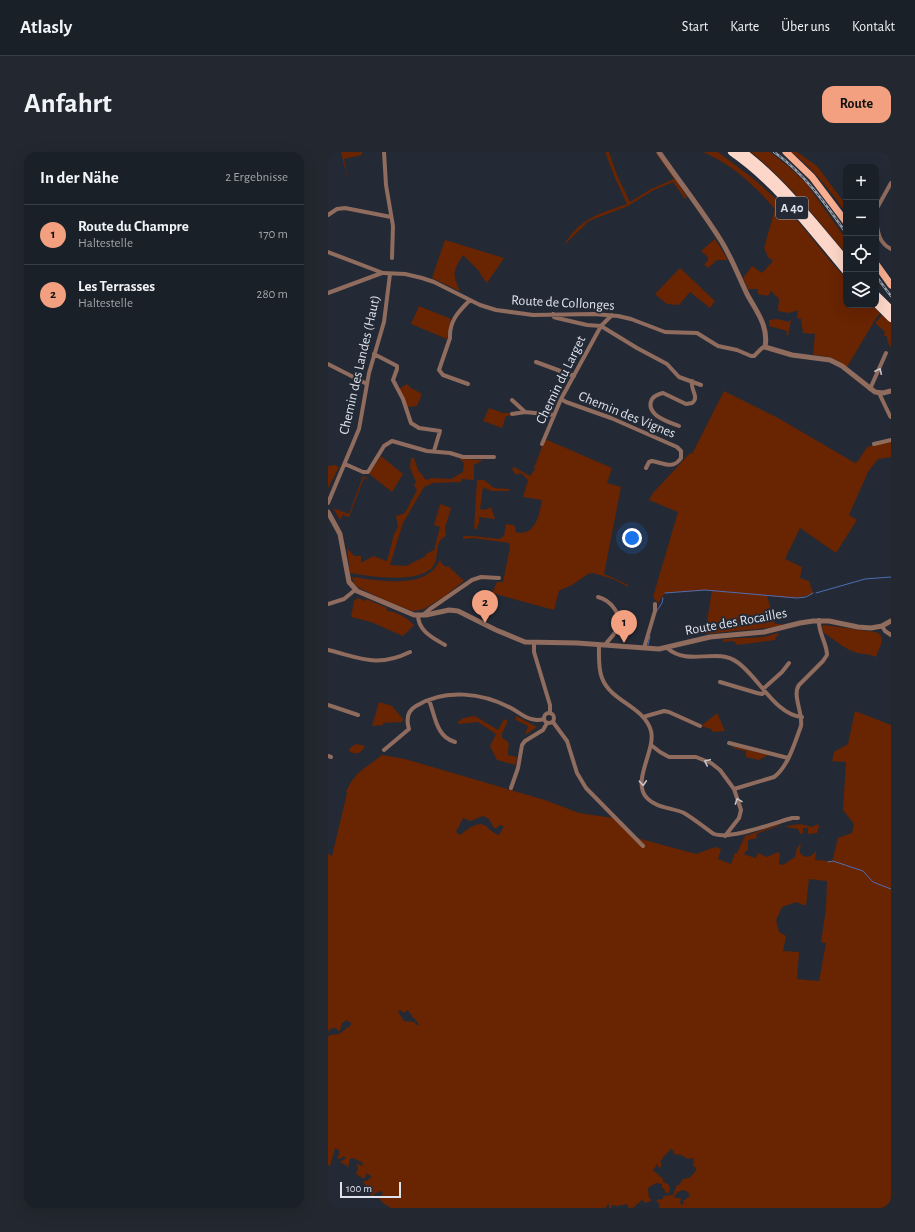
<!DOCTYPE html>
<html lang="de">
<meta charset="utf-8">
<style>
body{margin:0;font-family:"Alegreya Sans",sans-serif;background:#232830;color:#f1f3f6}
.controls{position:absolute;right:12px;top:12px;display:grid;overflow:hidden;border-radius:8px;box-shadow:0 4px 16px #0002}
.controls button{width:36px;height:36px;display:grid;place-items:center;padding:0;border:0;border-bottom:1px solid #383e45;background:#1a2028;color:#f1f3f6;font:20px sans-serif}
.scale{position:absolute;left:12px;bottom:10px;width:61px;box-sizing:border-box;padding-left:4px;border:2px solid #dee2eb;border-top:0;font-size:11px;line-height:14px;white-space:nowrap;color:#dee2eb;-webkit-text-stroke:3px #232a36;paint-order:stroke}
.you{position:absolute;left:304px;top:386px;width:14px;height:14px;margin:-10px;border:3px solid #fff;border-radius:50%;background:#1a73e8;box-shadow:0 0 0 6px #1a73e833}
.badge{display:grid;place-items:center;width:26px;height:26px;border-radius:50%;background:#f2a080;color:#111;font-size:13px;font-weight:700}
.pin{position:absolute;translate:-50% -33px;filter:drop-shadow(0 1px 2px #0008)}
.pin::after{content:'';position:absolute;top:21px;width:14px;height:12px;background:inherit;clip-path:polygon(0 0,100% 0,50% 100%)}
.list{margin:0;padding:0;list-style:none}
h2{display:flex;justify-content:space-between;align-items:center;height:52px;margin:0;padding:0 16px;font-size:17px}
h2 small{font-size:13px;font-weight:400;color:#9fa3a8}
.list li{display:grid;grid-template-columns:26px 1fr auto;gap:12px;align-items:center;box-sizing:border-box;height:60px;padding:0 16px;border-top:1px solid #383e45}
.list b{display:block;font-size:15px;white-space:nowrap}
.list p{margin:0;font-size:13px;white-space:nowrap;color:#9fa3a8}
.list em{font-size:13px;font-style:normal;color:#9fa3a8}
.icon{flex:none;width:22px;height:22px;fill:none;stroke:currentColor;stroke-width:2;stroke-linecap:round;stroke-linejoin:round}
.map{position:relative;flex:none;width:563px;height:1056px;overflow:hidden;border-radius:12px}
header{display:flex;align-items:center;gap:24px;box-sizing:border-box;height:56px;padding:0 20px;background:#1a2028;border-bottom:1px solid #383e45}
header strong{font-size:19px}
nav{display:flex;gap:22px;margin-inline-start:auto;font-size:14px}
.intro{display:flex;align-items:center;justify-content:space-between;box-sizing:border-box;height:96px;padding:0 24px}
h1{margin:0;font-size:28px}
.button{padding:10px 18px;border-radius:12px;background:#f2a080;color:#111;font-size:14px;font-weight:700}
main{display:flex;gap:24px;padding:0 24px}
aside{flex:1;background:#1a2028;border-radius:12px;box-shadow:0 4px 16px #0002}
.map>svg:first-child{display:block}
</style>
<header>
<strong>Atlasly</strong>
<nav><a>Start</a><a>Karte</a><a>Über uns</a><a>Kontakt</a></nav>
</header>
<div class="intro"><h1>Anfahrt</h1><a class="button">Route</a></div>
<main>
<aside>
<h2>In der Nähe<small>2 Ergebnisse</small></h2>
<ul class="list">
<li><span class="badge">1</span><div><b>Route du Champre</b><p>Haltestelle</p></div><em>170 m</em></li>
<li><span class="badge">2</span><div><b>Les Terrasses</b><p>Haltestelle</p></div><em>280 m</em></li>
</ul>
</aside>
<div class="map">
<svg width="563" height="1056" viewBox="0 0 563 1056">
<rect width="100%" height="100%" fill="#232a36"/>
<path fill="#692401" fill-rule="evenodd" d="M13,0H34V3L16,7L20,29Z
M277,0H281L289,23L302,50L323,37L346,27L327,0L332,4L359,45L357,47L345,30L324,39L300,54L261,69L236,93C252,66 271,62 299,52L287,26Z
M375,0H390L427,28L447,46L448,45L469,69V68L509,117V116L518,127V153H544L552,161L547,168L519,215C507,206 500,204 485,203L487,182L475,181L473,167L469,166L470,158L461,161L450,159L451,147L443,139L440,144L430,142V137H420L415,126L424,114L434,121L445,109L440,105L436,96L447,57C426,33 405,13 375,0Z
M423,0H442L461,15L478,31L518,87V102C488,66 459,29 423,0Z
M463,0H469L489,14L518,53V61C502,39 486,17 463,0Z
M387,87L400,108H389L380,116L376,112L380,109V105L373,99Z
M117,88L176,106L159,131L154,125L151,119L135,103C125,120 124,121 132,139L129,138L104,126Z
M352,116L387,149L382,156L362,140L351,153L339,152L327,142Z
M91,154L123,167L119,187L83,172Z
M554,163L563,171V194L562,195L559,187V184H556L557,180L547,171Z
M449,167L461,170V168L463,169L460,183H458L459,179L441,174V168Z
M79,232L83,236L94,242L89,254L79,255L71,237Z
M396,239L450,266L527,311L530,309L539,295L563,289V305L550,307L540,320L521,363L529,368L508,401L472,376L457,407L474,415L472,426L481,429L485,441C471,449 455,445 439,444L447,472H453V474L438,476L377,482L384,438L337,441L330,451L325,445L350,360L321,348L325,341L362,301L364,302Z
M161,256L175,261H182L181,264H178L174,276L155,269Z
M217,287L284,316L279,331L293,335L276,422L288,427L300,433V435L288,428L265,421L260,422L244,433L230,439H231L226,458L164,441L169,430H175L182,395L181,391L145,386L135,387V384H145L171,387L176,384L178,372L185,373L188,376L187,380C208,385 211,363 214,348L195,345L200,328L193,321L188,323L184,317L186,315L202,324L207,317L206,316Z
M53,304L75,322L64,340L41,322Z
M83,306H86L90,318L98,328L104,326L123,327L135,320L136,311L132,307L155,308L146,313V328L134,327L133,330L105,331L96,335L75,371L62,413L78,414L98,404V402L106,398L112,375L106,373L112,352L123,356L117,376L118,384C108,388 110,399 108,408C101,435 41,424 22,421L19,396L26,404H33V411L45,404L59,409L66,382L70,375L68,364L77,361L89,338L86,333L88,330L82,316Z
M7,313L11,315L0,336V314Z
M35,324L40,326L39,327L36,326L21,365L15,363L12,368L5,356L21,362Z
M149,328H156L166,336L181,337V339H163L155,335L152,357L157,358L163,355L167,367L151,365V371L148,377H146Z
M112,407L113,411L118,415L120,414L136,429L117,444L96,457L87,459H84L59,449L31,436L26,432L24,425C50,428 100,439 112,407Z
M30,446L37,449L38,447L59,456L58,458C70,461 77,464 86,473L75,484L43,470L23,465L26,449Z
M496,473L547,480C560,483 551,496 548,505C541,502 536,502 529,501C516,497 506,487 495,480L494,474Z
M450,481L451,482L448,485L447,488L409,493L406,489L394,490L396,487L435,485Z
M51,550L64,554L75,567L74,570L55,571V573L44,574Z
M527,559L563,573V1056H331L332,1053L328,1048L335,1047V1044L345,1043L349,1033H351L355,1027L361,1026L368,1019V1016L365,1014L366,1006L360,1007L353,1003L346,1002V999L343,997L335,1005L334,1008L331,1010L334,1011L332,1016L330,1015V1011L325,1018L335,1027V1030L340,1032C342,1035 343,1038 340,1042L337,1039V1041L336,1036H334V1032L328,1031L320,1036L321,1046L324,1048L318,1051L314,1048L305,1056H301L299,1052L290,1054L283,1053L284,1056H281V1052L279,1053L278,1056H63C58,1053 53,1050 51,1045L55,1042L54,1040L52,1039L46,1042V1045C38,1041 40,1035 35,1030L36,1029H38L44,1025L39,1021L36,1027L28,1022L30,1016L28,1012L35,1014L34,1010L24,1006L22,1007L20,1016L18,1013L12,1010L18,1006L16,1004L12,1007L11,1006L9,1007L12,999L7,996L2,1014L0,1013V885L2,883L11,882L23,873V871L19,868L14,871L12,878L10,879L8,876H4L0,879V702L4,704L19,641L18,640C28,618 37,617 54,603L77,607L217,648L251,661L285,666L309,686L368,702L387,695L393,697L390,707L403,712L407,701H409L417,684L451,672L452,673L428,682L429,686L420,688V698L415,702L428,706L430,701L439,705L450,700L452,702L451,712L455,713L467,705L469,696L471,694V692H473C472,697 470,700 475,704C483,706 484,703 488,699L487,708L504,709L510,686L524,681L526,672L515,658L518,610L504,609L506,600L520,592ZM155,664L161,667L166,676H169L172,673L176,674L171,683C165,681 162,678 158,674C150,668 138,678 132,683L128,680L135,666L142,669ZM481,727L499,729L498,757L493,790L498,791L491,829L469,827L471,800L455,799L458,784L451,780L448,768L454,755L468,750L478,754ZM72,858L76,861L79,858L83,862L84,865L87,867L91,873L90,874L86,870L76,869L70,860ZM355,1038L360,1040L362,1044L355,1049L356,1052L354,1053L352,1051L353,1046H347L346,1044L350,1040Z
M389,561L397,579L385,580L383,577L373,574Z
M147,564L170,578L176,567L180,569L174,581V586C185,591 179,595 180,603L189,605L188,613L169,608L162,594L168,582L150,570L130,572L129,571L135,566Z
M188,564L209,575L197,583L200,574L188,568Z
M28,592L37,594C33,601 29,604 21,599L22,596Z
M405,594L440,603L431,608L418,605V599L405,596Z
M472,672L484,675L490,672L491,674L489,681L480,682V676H475V681L472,682L470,677L458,675L459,674Z"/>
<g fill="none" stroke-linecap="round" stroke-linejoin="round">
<path stroke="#4e6eb2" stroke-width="1" d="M337,441L377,438L469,446L478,445L485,441
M488,441L537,427L563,425
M328,460L334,451L335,446
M320,493L322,484
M500,710L505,709L535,719L545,730L563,737"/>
<path stroke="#906c5e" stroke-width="4" d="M56,0L58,33L65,74L64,106
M548,58L563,31
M0,63L9,57L17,56L63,65
M548,69C550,81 551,91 563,97
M0,100L55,121L77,122L94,126L106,130L152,153L168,158L205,163L266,162L290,164L303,167L337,180L369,181L390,194L409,198L423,204H426L434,196L437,195
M0,141L54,121
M225,162L226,165L229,166L259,173L273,174L309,196L339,212L351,225L373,233
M46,202L69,214V217L65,228L75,247L83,271L91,276L112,279L106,299
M208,210L246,224
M0,212L39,232
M140,232L115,223L111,218L122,186C121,169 131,159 142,148
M542,237L558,201
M551,241L562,264L563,265
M233,247L238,250L283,266L349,295L353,299V306C345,318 336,311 324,309L321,310L318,316
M184,248L197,260L226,263
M184,262L197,260
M351,274C341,270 316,263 324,247C327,243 331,242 335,241L358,252L364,251C372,245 362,238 364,229
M214,292L233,247L273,174L284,163
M546,292L563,288
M17,312L35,320H40L56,294L64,289L99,299L122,301L135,305H166
M0,351L31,277L41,221L56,170L62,122
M270,445C282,448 294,462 290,474C288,482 281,487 277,493
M0,452L16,447L27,438
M90,463C90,479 105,486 117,493
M95,463L102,457L144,428L153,425L171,426
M554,474L557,479L563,483
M206,491V500L222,553V561
M271,493C271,503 270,516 274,526C283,550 316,554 323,579C328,598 303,630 319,646C328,656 345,656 356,661C366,667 376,675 386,682C402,688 446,671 464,666H470
M316,496L327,459V452
M339,496C361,515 388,495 409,510C430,524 447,563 474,565
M0,498C33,506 49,516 82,500
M392,530L429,541L434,542L437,540
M435,537L454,520L461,511
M101,548C107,563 108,585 127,590
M0,553L30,563
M216 566a5 5 0 1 1 10 0a5 5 0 1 1-10 0Z
M315,565L336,559L341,560L372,574
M225,570L239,589L249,621L258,636L315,694
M401,591L460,606
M323,593L332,600L341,605H368L383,611L392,618L406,637L413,658L411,666L397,684
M56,598L81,577C78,567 79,559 88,554C117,536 155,541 183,556C194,562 202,571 216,567
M0,604L3,605
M183,636L190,616L194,593L197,589L215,578L219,571
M406,637L446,625C460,615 467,590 473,574C475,561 464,543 471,533L495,509L499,503C499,491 490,481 491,468"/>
<path stroke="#906c5e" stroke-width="5" d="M331,0C351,29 373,57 392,87C403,104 410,123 419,142C428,159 441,174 437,195L464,203L502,208L514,214L547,240L555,241L563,239
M0,360L12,382L21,430L29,439L86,463H98L121,458L130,459L168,478L197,490L249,491L331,497L382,485L436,480L472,471L485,469H501L530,475L543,476L554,474L563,469"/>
<path stroke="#f8ae91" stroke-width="7" d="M458,0L484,25L518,70
M548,112L563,133"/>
<path stroke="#fcd7c9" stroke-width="8" d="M404,0C449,31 483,77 518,119
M415,0C455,31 486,71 518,109
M548,143L563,158
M548,151L563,166"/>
<g stroke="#9a9fa9" stroke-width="2.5">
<path id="rail" d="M446,0C476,21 497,51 518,81
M548,124L563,144"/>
</g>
<use href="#rail" stroke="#232a36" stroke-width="1" stroke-dasharray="3" stroke-linecap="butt"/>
</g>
<defs><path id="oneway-chevron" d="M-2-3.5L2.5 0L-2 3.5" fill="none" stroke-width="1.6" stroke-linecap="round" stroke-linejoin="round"/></defs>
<g stroke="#cac4c8">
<use href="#oneway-chevron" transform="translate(551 219) rotate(-65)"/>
<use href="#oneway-chevron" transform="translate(379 610) rotate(-155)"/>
<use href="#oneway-chevron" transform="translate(315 631) rotate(87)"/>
<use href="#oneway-chevron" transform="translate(410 649) rotate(-110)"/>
</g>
<g text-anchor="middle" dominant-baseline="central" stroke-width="4" stroke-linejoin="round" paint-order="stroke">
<rect fill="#232a36" stroke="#a6abb5" stroke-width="1" x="448" y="45" width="32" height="22" rx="3"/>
<g font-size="13" font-weight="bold" fill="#dee2eb">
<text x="464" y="56">A 40</text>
</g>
<g font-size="14" fill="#dee2eb" stroke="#232a36">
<text transform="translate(235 151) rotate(3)">Route de Collonges</text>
<text transform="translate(32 213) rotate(-77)">Chemin des Landes (Haut)</text>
<text transform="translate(233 228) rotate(-64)">Chemin du Larget</text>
<text transform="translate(299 263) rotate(22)">Chemin des Vignes</text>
<text transform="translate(408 470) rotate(-10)">Route des Rocailles</text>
</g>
</g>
</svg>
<div class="controls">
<button>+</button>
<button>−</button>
<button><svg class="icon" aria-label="locate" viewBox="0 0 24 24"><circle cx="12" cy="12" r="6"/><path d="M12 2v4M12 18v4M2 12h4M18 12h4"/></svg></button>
<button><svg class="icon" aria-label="layers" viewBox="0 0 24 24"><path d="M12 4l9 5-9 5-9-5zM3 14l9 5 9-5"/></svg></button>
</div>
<div class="scale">100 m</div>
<div class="you"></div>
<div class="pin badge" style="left:296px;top:491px">1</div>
<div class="pin badge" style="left:157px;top:471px">2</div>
</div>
</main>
